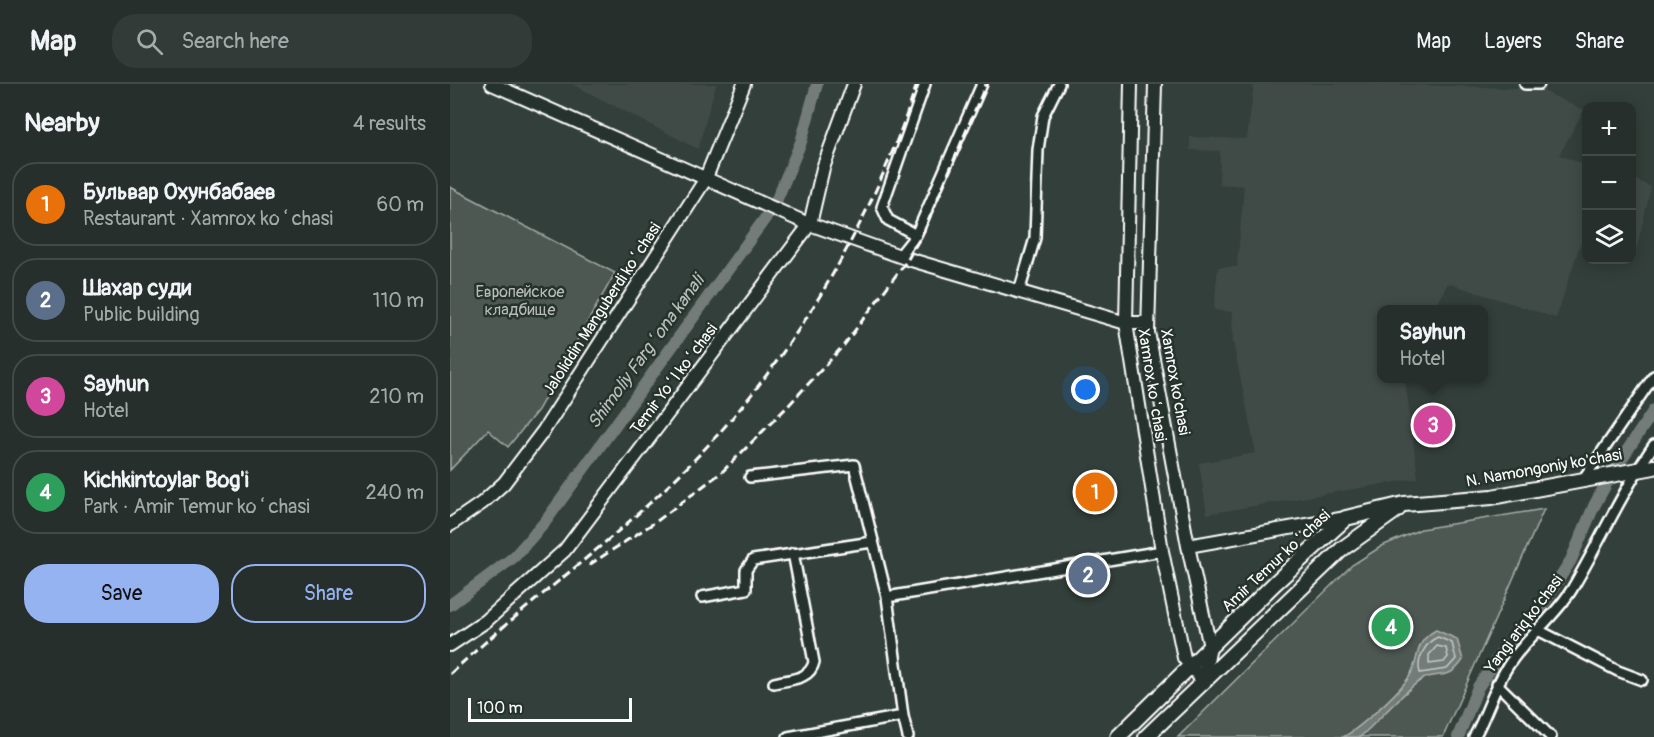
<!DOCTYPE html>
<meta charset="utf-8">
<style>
body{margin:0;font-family:Pangolin,sans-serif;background:#323b38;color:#f1f3f6}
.controls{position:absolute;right:18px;top:18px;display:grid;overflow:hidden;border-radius:12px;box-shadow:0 3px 15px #0003}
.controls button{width:54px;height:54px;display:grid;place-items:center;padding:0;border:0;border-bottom:2px solid #424a48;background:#262f2c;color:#f1f3f6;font:30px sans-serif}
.scale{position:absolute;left:18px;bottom:15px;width:164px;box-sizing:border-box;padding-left:6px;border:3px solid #fff;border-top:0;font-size:16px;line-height:21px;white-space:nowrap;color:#fff;-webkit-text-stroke:4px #26332d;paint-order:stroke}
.you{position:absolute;left:636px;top:306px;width:21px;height:21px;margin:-15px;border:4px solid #fff;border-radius:50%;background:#1a73e8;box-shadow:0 0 0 9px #1a73e833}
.badge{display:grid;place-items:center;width:39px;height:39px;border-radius:50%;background:#95b2f1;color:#fff;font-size:20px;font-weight:700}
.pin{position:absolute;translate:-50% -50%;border:3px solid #fff;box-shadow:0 2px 6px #0006}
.popup{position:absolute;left:927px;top:221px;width:111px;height:78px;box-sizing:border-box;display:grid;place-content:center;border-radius:12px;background:#262f2c;filter:drop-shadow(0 2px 4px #0005);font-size:20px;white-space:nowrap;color:#a4a9a9}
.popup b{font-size:22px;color:#f1f3f6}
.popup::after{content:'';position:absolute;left:50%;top:100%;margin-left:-12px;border:12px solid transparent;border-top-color:#262f2c}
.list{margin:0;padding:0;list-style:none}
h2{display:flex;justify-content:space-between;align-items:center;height:78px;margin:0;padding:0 24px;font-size:26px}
h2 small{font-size:20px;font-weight:400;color:#a4a9a9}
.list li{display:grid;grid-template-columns:39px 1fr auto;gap:18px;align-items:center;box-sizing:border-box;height:84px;margin:0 12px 12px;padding:0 12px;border:2px solid #424a48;border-radius:24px}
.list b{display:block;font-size:22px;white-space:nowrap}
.list p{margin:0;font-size:20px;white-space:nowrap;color:#a4a9a9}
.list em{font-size:20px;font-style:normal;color:#a4a9a9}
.actions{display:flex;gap:12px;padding:18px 24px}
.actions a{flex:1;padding:14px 0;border:2px solid #95b2f1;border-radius:24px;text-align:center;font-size:21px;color:#95b2f1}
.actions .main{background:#95b2f1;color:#111}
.icon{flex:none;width:33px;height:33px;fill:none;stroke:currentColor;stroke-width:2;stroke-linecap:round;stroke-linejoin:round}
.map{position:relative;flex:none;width:1204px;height:653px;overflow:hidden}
header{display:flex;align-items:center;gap:36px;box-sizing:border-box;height:84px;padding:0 30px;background:#262f2c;border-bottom:2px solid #424a48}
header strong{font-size:28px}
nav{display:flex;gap:33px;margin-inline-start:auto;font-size:21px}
.search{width:420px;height:54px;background:#323b38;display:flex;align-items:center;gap:15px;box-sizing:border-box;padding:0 21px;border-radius:24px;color:#a4a9a9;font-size:22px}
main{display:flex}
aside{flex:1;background:#262f2c}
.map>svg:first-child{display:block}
</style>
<header>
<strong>Map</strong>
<div class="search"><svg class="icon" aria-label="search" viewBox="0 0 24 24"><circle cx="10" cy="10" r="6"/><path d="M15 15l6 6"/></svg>Search here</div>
<nav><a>Map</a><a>Layers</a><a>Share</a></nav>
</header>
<main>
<aside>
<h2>Nearby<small>4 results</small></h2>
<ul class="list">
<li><span class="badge" style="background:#e8710a">1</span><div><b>Бульвар Охунбабаев</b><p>Restaurant · Xamrox koʻchasi</p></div><em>60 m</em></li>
<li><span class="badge" style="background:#5c6f8a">2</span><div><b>Шахар суди</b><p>Public building</p></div><em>110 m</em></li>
<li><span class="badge" style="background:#d1479c">3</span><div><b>Sayhun</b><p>Hotel</p></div><em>210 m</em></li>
<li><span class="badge" style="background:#2e9e5b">4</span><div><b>Kichkintoylar Bog'i</b><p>Park · Amir Temur koʻchasi</p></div><em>240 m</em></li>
</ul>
<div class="actions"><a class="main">Save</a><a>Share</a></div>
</aside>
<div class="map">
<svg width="1204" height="653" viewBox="0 0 1204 653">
<rect width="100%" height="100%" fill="#333f3a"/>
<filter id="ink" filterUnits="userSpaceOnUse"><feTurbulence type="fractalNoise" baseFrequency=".0167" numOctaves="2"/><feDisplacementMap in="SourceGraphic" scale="12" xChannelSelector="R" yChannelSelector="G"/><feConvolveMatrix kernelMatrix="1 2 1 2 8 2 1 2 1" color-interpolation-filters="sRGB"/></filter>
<g filter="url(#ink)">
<path fill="#404c47" d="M122,0H266L248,65Z
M804,0H937L1089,5L1134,26L1109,71L1136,81V163L1130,161L1106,234L998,199L984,225L932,226V294L955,295L968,394L757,430L749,379L806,369L783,258L782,228L764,226L768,183H787L794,102L769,100L770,67L740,66V53L797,55Z
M1182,94L1201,103L1184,176H1180Z"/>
<path fill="#4d5853" stroke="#a6aca9" stroke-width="1.5" d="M0,103L165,189L88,326L58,363L38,346L0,386Z
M1094,425L993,653H728L902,481L932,462L971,445Z"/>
<path fill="#737b78" stroke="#abb0ae" stroke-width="1.5" d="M986,546L1007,555L1013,576C999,597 991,587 973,595C958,602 926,640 910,653H893C908,646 950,607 959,593C971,575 962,559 986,546Z"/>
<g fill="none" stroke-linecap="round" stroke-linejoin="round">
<path stroke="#c7cac9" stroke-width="1.5" d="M988,553L1002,559L1006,575L997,585L970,589C966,576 975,558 988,553Z
M987,562L996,564L998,573L994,578L979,580V571Z"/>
<path stroke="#737b78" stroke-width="12" d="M0,521L64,473L95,438L324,122L351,58L367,0
M1008,653L1028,603L1054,565L1091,523L1121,476L1144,422L1161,391L1204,326"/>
<g stroke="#fff" stroke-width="14">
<path id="street" d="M1075,0H1089
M466,151L438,136L432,123L475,0
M450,171L466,151L532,0
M569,208L585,154L588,66L593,32L609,0
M300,393L404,381L437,513L712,467
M1134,394L1204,292
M252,513L296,505V486L303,476L422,458
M1088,546L1168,587L1192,596
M324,599C340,595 360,596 364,578L343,469
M1047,600L1101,653
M453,632L458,653
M338,653L453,632L437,513
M1024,653C1038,629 1044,602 1060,579C1078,552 1105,533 1122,505C1150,458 1172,407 1204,361"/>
</g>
<g stroke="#fff" stroke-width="16">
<path id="secondary" d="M42,0L354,138L458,175L676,239H698
M681,0L676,239L712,467L734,574L753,597
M705,0L698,248L738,462L760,563L753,597
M0,441L32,419L54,399L94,346L255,96L294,0
M738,462L896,434
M0,561L36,537L115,466L360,140L373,84L404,0"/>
</g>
<g stroke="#fff" stroke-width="18">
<path id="primary" d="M668,653L825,499L896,434L954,420L1042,413L1204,383
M696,653L892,465L948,425"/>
</g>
<use href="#street" stroke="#26332d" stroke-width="9"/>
<use href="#secondary" stroke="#26332d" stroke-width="12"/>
<use href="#primary" stroke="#26332d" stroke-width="14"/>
<path stroke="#fff" stroke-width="3" stroke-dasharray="9 4.5" stroke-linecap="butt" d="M139,481L207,437L272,388L338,322L394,261L458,175L474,147L536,0
M0,590C72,523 152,466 222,398C334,291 420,146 467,0"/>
</g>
</g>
<g text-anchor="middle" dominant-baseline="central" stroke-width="5" stroke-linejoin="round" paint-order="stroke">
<g font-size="16" fill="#b8bcba" stroke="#26332d">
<text x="70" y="208">Европейское<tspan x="70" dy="18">кладбище</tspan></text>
</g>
<g font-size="16" fill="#fff" stroke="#26332d">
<text transform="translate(152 225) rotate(-57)">Jaloliddin Manguberdi koʻchasi</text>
<text transform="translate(224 295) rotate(-53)">Temir Yoʻl koʻchasi</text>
<text transform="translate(725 298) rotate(80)">Xamrox ko'chasi</text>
<text transform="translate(702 301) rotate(81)">Xamrox koʻchasi</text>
<text transform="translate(1094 384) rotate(-10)">N. Namongoniy ko'chasi</text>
<text transform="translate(826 477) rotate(-43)">Amir Temur koʻchasi</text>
<text transform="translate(1074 540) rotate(-53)">Yangi ariq ko‘chasi</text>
</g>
<g font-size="18" font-style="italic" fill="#b9bdbc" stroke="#26332d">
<text transform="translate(196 268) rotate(-54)">Shimoliy Fargʻona kanali</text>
</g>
</g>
</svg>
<div class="controls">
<button>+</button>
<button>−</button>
<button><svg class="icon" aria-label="layers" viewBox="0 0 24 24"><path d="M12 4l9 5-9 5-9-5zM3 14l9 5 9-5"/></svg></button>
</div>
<div class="scale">100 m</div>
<div class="you"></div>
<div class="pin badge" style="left:645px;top:408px;background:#e8710a">1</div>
<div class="pin badge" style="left:638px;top:491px;background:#5c6f8a">2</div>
<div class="pin badge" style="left:983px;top:341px;background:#d1479c">3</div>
<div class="popup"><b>Sayhun</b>Hotel</div>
<div class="pin badge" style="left:941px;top:543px;background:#2e9e5b">4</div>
</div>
</main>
